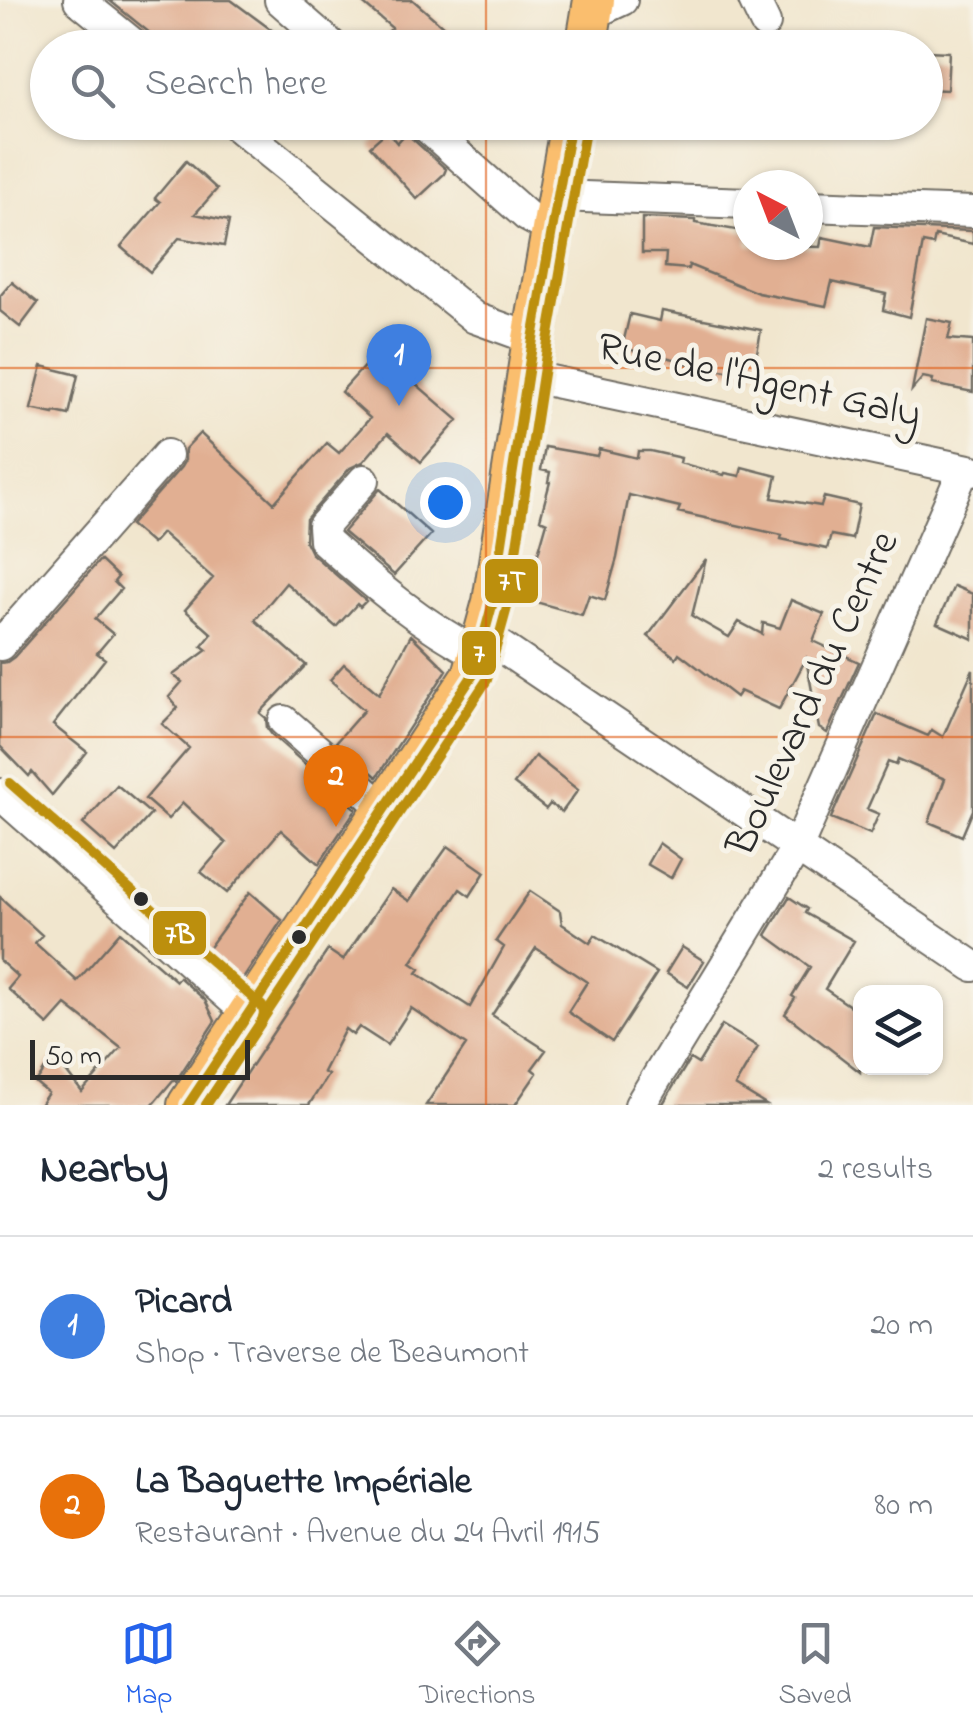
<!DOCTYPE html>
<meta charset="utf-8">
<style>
body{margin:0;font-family:"Indie Flower",sans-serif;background:#f2f2f3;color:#1f2937}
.controls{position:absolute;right:30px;bottom:30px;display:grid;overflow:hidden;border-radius:20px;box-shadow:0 2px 8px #0004}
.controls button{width:90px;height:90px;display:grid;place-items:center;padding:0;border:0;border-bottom:2px solid #e0e1e3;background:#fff;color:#1f2937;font:50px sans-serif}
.compass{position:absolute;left:733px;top:170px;width:90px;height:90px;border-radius:50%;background:#fff;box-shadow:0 2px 8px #0004;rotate:318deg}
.scale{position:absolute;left:30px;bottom:25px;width:220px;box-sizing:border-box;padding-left:10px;border:5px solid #2b2b2b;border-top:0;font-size:28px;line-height:35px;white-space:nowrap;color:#2b2b2b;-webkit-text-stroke:8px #f7f3e8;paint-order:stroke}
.you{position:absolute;left:445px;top:502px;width:35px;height:35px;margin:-25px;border:8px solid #fff;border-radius:50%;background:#1a73e8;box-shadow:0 0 0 15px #1a73e833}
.badge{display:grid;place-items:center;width:65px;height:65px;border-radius:50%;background:#2563eb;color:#fff;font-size:32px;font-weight:700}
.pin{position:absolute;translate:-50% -82px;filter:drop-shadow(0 2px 5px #0008)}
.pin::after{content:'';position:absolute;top:52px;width:35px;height:30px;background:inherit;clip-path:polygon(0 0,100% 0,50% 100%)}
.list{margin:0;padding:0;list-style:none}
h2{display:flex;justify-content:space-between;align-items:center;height:130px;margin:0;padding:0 40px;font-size:42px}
h2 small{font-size:32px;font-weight:400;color:#747a83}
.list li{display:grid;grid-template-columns:65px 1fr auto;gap:30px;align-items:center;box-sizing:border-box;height:180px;padding:0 40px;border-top:2px solid #e0e1e3}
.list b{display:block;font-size:38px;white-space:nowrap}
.list p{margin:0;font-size:32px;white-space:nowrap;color:#747a83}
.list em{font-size:32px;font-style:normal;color:#747a83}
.icon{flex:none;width:55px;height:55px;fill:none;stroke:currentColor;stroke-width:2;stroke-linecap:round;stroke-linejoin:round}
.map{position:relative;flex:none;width:973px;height:1105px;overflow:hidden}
.search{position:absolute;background:#fff;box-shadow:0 2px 8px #0004;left:30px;right:30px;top:30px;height:110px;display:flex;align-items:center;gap:25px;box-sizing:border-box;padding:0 35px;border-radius:55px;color:#747a83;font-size:38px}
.sheet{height:490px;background:#fff}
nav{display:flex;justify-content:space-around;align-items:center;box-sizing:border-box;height:140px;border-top:2px solid #e0e1e3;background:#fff;font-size:28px;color:#747a83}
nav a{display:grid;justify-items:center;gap:5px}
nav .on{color:#2563eb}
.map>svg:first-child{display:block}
</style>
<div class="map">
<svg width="973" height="1105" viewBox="0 0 973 1105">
<rect width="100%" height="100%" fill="#f7f3e8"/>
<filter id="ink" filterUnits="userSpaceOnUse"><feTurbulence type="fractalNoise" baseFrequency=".01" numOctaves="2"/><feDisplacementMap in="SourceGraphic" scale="20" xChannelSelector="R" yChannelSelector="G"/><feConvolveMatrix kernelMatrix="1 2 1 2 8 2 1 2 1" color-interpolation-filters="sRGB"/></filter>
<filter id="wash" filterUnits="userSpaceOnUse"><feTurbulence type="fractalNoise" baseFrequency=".0048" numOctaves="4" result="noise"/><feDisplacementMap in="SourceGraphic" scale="40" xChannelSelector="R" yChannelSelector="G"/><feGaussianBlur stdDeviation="2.25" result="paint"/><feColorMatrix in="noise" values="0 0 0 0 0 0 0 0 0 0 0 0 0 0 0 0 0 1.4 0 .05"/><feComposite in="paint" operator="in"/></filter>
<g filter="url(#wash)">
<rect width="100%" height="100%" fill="#f1e6ce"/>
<g id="blocks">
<path fill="#e1af92" d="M109,0H231L296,48H156L155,40L150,33Z
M359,0H413L468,48H408L389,31L392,28Z
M926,51L949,52L947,90L926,89Z
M387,131L397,143L406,133L446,169L444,174L417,199L370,146Z
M186,161L217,189L195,214L229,221L224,246L179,238L150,272L121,247L160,202L155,198Z
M642,218L695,220V223L748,232V245L820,247L822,237L870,247L874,227L973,231V244L935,236L933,245L923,243L909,317L883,310L886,294L832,282L826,306L758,293L689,265L688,269L665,267L666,253H642Z
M12,282L38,303L20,327L0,311V296Z
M662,311L761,330L753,376L684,363V361L622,348L630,314L660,321Z
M926,318L952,323L948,339L973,341V392L932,384L933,379L923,377L912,390Z
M378,351L458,420L421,462L388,433L363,462L350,468L306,519L305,541L311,553L366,601L360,607L357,604L336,627L286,583L255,620L306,665L260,713L266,718L267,728L272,735L356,809L319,864L281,830L227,893L201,872L226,843L183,803L168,819L145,799L189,748L162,724L178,708L169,697L182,682L173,675L207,650L202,646L212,634L185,610L213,578L162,533L152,544L130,525L181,467L185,460V449L200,433L274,503L327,443L339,453L370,418L341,392Z
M42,366L78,375L69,415L55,412L54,414L31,409Z
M545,447L597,456L599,449L637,458L638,451H650L681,458L680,463L724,475L725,473L740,476L742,467L777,476L772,498L821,506L824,497L859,505L852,539L831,535L827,549L781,539L782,535L678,512L680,507L629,495L617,558L605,600L589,595L582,615L525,599L547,522L540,519L550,482H548L550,472L541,470Z
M380,489L431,534L394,575L343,532Z
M706,559L692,616L729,637L739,622L762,634L763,623L780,628L791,600L824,614L813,641L859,662L827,733L819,728L806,659L779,709L740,691L736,697L679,653L676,658L648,636Z
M100,560L118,577L114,582L121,589L95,619L113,634L97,653L105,659L53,725L87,752L52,795L32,772L29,776L0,746V663L7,662L14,657Z
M954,586L973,594V639L937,623Z
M411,635L447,670L377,777L336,742L364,710L330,680L344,664L379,694Z
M973,669V810L962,836L929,822L945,779L898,759L896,765L888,762L867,809L879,814L870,834L831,818L877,714L928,736L932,730L943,737Z
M535,756L578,790L562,812L550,804L546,809L514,784Z
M117,785L151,814L116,853L83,824Z
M659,843L681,859L671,878L647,864Z
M448,846L485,872L470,896L460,889L411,963L420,969L417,973L470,1007L504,947L496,941L530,891L560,911L562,924L590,943L595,935L657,973L612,1042L568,1012L587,982L536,948L492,1015L546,1050L532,1069L537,1073L515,1105H426L466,1045L411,1008L387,1045L359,1027L353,1035L345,1029L323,1072L328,1075L309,1105H225L328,950L343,960L391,889L409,901Z
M250,892L282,920L241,982L207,950Z
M0,897L42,935L35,943L77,981L120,932L176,981L179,977L205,1000L215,1021L176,1081L174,1079L152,1105H40L48,1093L36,1083L51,1060L64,1069L82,1092L121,1048L66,1005L48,1025L8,989L18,977L0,961Z
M789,897L807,909L805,913L854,941L825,989L860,1013V1072L785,1014L795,998L792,996L810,967L766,935Z
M682,947L704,961L688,987L666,973Z
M722,1025L758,1047L735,1086L766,1105H662L690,1059L698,1064Z"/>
</g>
</g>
<g filter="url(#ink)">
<use href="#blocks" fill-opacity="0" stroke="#706c64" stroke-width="2.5"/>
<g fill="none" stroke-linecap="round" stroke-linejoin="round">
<g stroke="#706c64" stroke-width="34">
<path id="minor" d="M79,0L138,48
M280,0L335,48
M754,0L765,23
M592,14L622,0
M232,122L475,318L533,339
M421,122L527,216L551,229
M557,196L748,203
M808,206L973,212
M527,376L973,471
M364,480L323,526L324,540C373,584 422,625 480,655
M485,636L973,966
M0,645L167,455
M284,721L386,810
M0,794L249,1014
M640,1105L798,846L964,469"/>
</g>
<g stroke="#706c64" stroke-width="44">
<path id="major" d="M586,48L594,0
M188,1105L473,675L493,602L533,339L571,122"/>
</g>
<use href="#minor" stroke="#fff" stroke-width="30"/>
<use href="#major" stroke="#fabe6e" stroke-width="40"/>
<g stroke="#f7f3e8" stroke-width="18">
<path id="bus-1" d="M188,1105L473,675L493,602L533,339L571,122"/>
</g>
<g stroke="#f7f3e8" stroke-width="18">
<path id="bus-2" d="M206,1105L487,680L508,604L548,341L586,125"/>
</g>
<g stroke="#f7f3e8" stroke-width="18">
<path id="bus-3" d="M10,783L262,1006L264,1013L262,1021L206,1105"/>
</g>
<use href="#bus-1" stroke="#bc8f0d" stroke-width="10"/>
<use href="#bus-2" stroke="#bc8f0d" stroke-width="10"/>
<use href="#bus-3" stroke="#bc8f0d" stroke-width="10"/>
</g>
</g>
<path fill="none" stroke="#df570e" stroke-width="2.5" stroke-opacity="0.55" d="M486,0V48M486,122V1105M0,368H973M0,737H973"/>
<g fill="#2b2b2b" stroke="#f7f3e8" stroke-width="4">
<circle cx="141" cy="899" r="9"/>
<circle cx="299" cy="937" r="9"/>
</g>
<g text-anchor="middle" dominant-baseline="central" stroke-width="10" stroke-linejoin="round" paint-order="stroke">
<g font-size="42" fill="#2b2b2b" stroke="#f7f3e8">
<text transform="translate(759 382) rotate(12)">Rue de l'Agent Galy</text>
<text transform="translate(814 694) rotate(-65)">Boulevard du Centre</text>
</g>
</g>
<g stroke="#f7f3e8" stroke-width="4">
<rect x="483" y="557" width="57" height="48" rx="10" fill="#bc8f0d"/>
<rect x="460" y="629" width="38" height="48" rx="10" fill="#bc8f0d"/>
<rect x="151" y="909" width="57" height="48" rx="10" fill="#bc8f0d"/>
</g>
<g font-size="28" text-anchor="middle" font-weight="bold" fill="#fff">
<text x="512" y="590">7T</text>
<text x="479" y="662">7</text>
<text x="180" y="943">7B</text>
</g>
</svg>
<div class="controls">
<button><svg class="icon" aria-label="layers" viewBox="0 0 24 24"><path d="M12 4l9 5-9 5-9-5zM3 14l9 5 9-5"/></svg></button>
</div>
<svg class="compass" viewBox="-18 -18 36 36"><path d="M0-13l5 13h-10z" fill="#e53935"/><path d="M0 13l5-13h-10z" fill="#747a83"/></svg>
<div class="scale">50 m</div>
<div class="you"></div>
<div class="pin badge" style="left:399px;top:406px;background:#3f7fe0">1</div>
<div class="pin badge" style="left:336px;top:827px;background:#e8710a">2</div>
<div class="search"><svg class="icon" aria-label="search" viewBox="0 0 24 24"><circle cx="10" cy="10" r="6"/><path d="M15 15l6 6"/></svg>Search here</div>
</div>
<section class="sheet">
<h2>Nearby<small>2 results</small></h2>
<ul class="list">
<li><span class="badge" style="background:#3f7fe0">1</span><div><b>Picard</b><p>Shop · Traverse de Beaumont</p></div><em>20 m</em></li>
<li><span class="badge" style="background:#e8710a">2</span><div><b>La Baguette Impériale</b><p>Restaurant · Avenue du 24 Avril 1915</p></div><em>80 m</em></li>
</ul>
</section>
<nav>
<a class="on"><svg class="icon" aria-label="map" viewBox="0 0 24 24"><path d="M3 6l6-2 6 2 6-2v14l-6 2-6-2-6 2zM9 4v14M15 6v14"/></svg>Map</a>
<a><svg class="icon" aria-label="directions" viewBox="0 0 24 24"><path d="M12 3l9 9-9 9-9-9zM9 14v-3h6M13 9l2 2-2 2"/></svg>Directions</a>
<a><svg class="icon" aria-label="saved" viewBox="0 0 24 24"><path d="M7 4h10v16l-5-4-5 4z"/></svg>Saved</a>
</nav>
